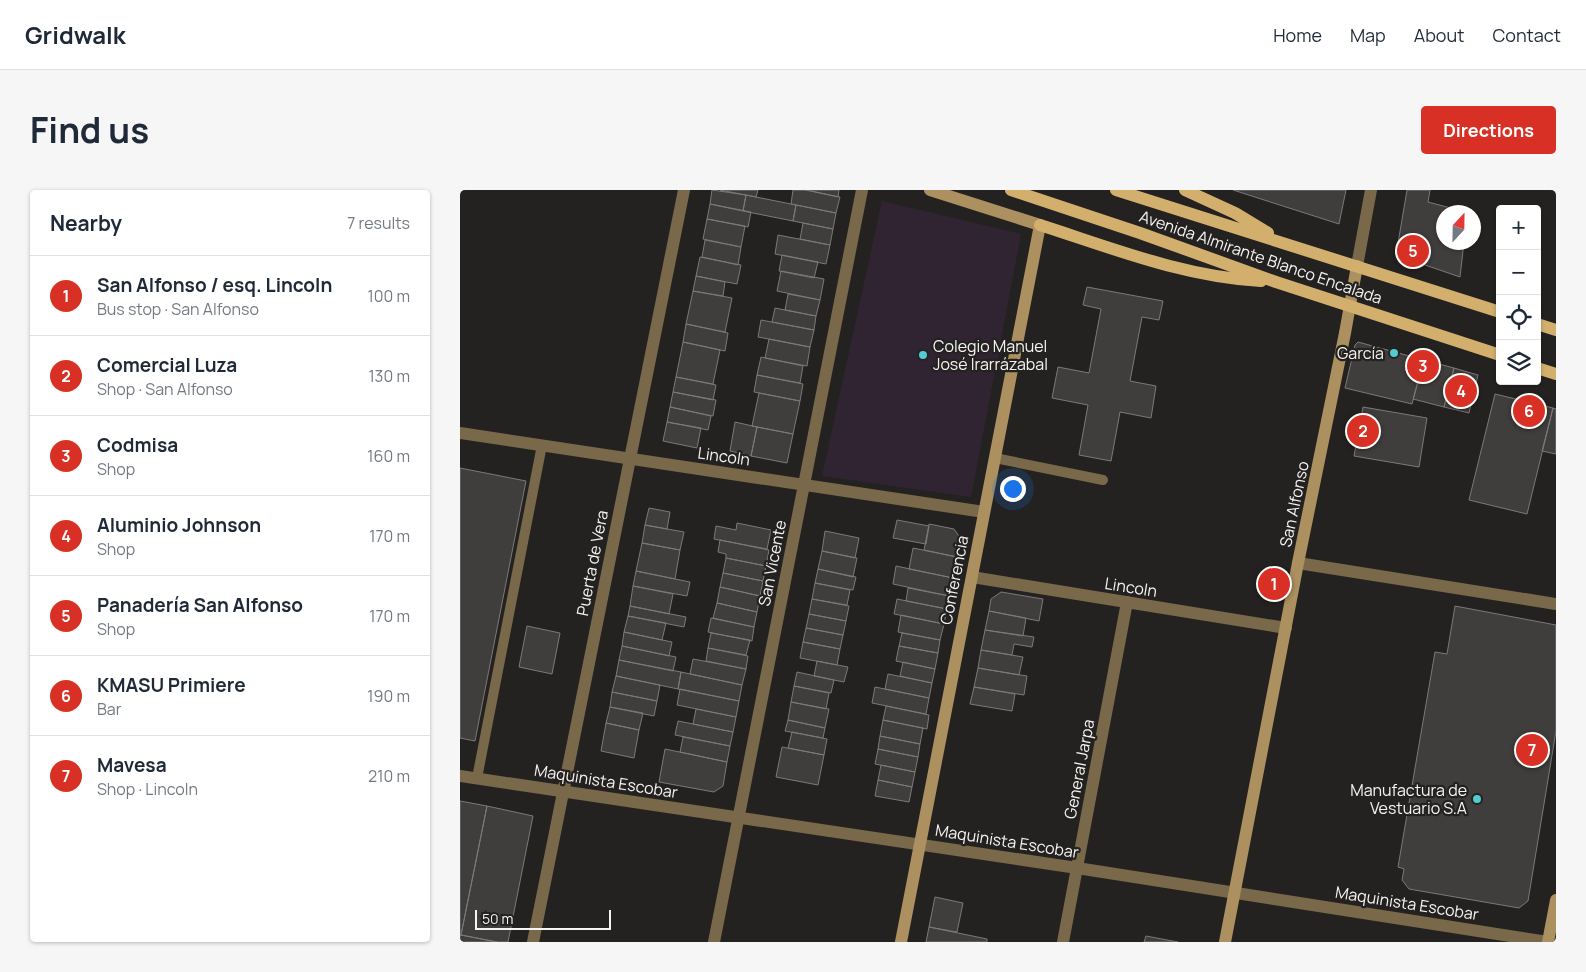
<!DOCTYPE html>
<meta charset="utf-8">
<style>
body{margin:0;font-family:Manrope,sans-serif;background:#f6f6f7;color:#1f2937}
.controls{position:absolute;right:15px;top:15px;display:grid;overflow:hidden;border-radius:5px;box-shadow:0 1px 4px #0004}
.controls button{width:45px;height:45px;display:grid;place-items:center;padding:0;border:0;border-bottom:1px solid #e0e1e3;background:#fff;color:#1f2937;font:25px sans-serif}
.compass{position:absolute;left:976px;top:15px;width:45px;height:45px;border-radius:50%;background:#fff;box-shadow:0 1px 4px #0004;rotate:22deg}
.scale{position:absolute;left:15px;bottom:12px;width:136px;box-sizing:border-box;padding-left:5px;border:2px solid #f6f4f3;border-top:0;font-size:14px;line-height:18px;white-space:nowrap;color:#f6f4f3;-webkit-text-stroke:4px #242220;paint-order:stroke}
.you{position:absolute;left:552px;top:298px;width:18px;height:18px;margin:-12px;border:4px solid #fff;border-radius:50%;background:#1a73e8;box-shadow:0 0 0 8px #1a73e833}
.badge{display:grid;place-items:center;width:32px;height:32px;border-radius:50%;background:#d93025;color:#fff;font-size:16px;font-weight:700}
.pin{position:absolute;translate:-50% -50%;border:2px solid #fff;box-shadow:0 1px 5px #0006}
.list{margin:0;padding:0;list-style:none}
h2{display:flex;justify-content:space-between;align-items:center;height:65px;margin:0;padding:0 20px;font-size:21px}
h2 small{font-size:16px;font-weight:400;color:#747a83}
.list li{display:grid;grid-template-columns:32px 1fr auto;gap:15px;align-items:center;box-sizing:border-box;height:80px;padding:0 20px;border-top:1px solid #e0e1e3}
.list b{display:block;font-size:19px;white-space:nowrap}
.list p{margin:0;font-size:16px;white-space:nowrap;color:#747a83}
.list em{font-size:16px;font-style:normal;color:#747a83}
.icon{flex:none;width:28px;height:28px;fill:none;stroke:currentColor;stroke-width:2;stroke-linecap:round;stroke-linejoin:round}
.map{position:relative;flex:none;width:1096px;height:752px;overflow:hidden;border-radius:5px}
header{display:flex;align-items:center;gap:30px;box-sizing:border-box;height:70px;padding:0 25px;background:#fff;border-bottom:1px solid #e0e1e3}
header strong{font-size:24px}
nav{display:flex;gap:28px;margin-inline-start:auto;font-size:18px}
.intro{display:flex;align-items:center;justify-content:space-between;box-sizing:border-box;height:120px;padding:0 30px}
h1{margin:0;font-size:35px}
.button{padding:12px 22px;border-radius:5px;background:#d93025;color:#fff;font-size:18px;font-weight:700}
main{display:flex;gap:30px;padding:0 30px}
aside{flex:1;background:#fff;border-radius:5px;box-shadow:0 1px 4px #0004}
.map>svg:first-child{display:block}
</style>
<header>
<strong>Gridwalk</strong>
<nav><a>Home</a><a>Map</a><a>About</a><a>Contact</a></nav>
</header>
<div class="intro"><h1>Find us</h1><a class="button">Directions</a></div>
<main>
<aside>
<h2>Nearby<small>7 results</small></h2>
<ul class="list">
<li><span class="badge">1</span><div><b>San Alfonso / esq. Lincoln</b><p>Bus stop · San Alfonso</p></div><em>100 m</em></li>
<li><span class="badge">2</span><div><b>Comercial Luza</b><p>Shop · San Alfonso</p></div><em>130 m</em></li>
<li><span class="badge">3</span><div><b>Codmisa</b><p>Shop</p></div><em>160 m</em></li>
<li><span class="badge">4</span><div><b>Aluminio Johnson</b><p>Shop</p></div><em>170 m</em></li>
<li><span class="badge">5</span><div><b>Panadería San Alfonso</b><p>Shop</p></div><em>170 m</em></li>
<li><span class="badge">6</span><div><b>KMASU Primiere</b><p>Bar</p></div><em>190 m</em></li>
<li><span class="badge">7</span><div><b>Mavesa</b><p>Shop · Lincoln</p></div><em>210 m</em></li>
</ul>
</aside>
<div class="map">
<svg width="1096" height="752" viewBox="0 0 1096 752">
<rect width="100%" height="100%" fill="#242220"/>
<path fill="#312432" d="M422,11L561,44L511,307L362,286Z"/>
<path fill="#403e3d" stroke="#7c7978" d="M252,0L286,5L283,21L250,14Z
M260,0H298L296,7Z
M333,0H346L380,7L376,23L331,14Z
M346,0H379L378,7Z
M773,0H886L879,34Z
M947,0H970L968,12L1006,22H984V52H1004L1000,87L936,65Z
M286,5L336,15L333,31L283,21Z
M250,14L291,22L288,37L247,29Z
M336,15L376,23L373,39L333,31Z
M247,29L285,36L281,57L243,49Z
M343,33L373,39L370,55L340,49Z
M318,45L370,55L366,74L315,64Z
M245,50L281,57L278,75L242,67Z
M322,65L358,72L354,88L319,81Z
M240,67L281,75L277,94L236,86Z
M321,81L364,89L360,110L317,101Z
M236,86L265,92L263,106L233,101Z
M627,97L703,111L699,130L682,127L670,191L696,196L691,228L660,222L651,271L619,265L628,215L592,208L598,177L629,183L641,119L623,115Z
M233,101L272,108L265,142L226,134Z
M328,104L360,110L356,126L325,120Z
M315,118L356,126L354,140L312,132Z
M301,130L354,140L350,157L298,147Z
M226,134L268,143L265,161L223,152Z
M309,149L350,157L347,176L305,168Z
M223,152L260,160L253,194L216,187Z
M898,152L964,170L952,214L885,198L895,155Z
M301,167L343,176L340,193L297,185Z
M964,170L994,178L984,217L953,209Z
M994,178L1018,185L1009,223L984,217Z
M297,185L343,194L340,211L294,202Z
M216,187L256,195L253,210L213,202Z
M213,202L256,210L253,226L210,217Z
M299,203L340,211L333,244L292,236Z
M1035,204L1093,218L1067,324L1009,310Z
M210,217L251,226L248,240L207,232Z
M903,217L967,228L959,277L894,266Z
M1093,218L1096,219V264L1082,261Z
M207,232L241,238L237,258L203,251Z
M275,232L297,237L291,266L270,261Z
M297,237L333,244L327,273L291,266Z
M0,278L66,291L15,551L0,548Z
M189,318L210,322L207,339L185,335Z
M437,330L469,336L466,354L433,348Z
M277,333L311,340L307,359L254,349L256,336L276,340Z
M469,334L494,339L501,349L497,367L464,360Z
M185,335L224,342L220,360L182,353Z
M365,341L399,348L395,368L362,361Z
M260,350L309,360L306,376L266,368V364L258,362Z
M182,353L220,360L215,389L176,381Z
M453,358L497,367L493,388L449,379Z
M362,361L397,368L393,387L358,379Z
M266,368L306,376L303,391L263,383Z
M436,376L493,388L489,406L433,394Z
M358,379L396,387L393,400L355,393Z
M176,381L230,392L227,406L173,396Z
M263,383L303,391L300,406L260,397Z
M355,393L390,400L387,415L352,409Z
M173,396L213,404L209,424L170,416Z
M260,397L300,406L297,422L257,413Z
M448,398L489,406L487,419L446,411Z
M541,402L583,409L579,431L529,421L531,409Z
M352,409L389,416L386,431L349,424Z
M437,409L487,419L484,434L434,424Z
M257,413L297,422L294,437L253,428Z
M170,416L226,427L224,437L168,426Z
M995,416L1096,435V541L1068,711L1059,718L949,699L942,690L944,679L938,677L975,462L987,464Z
M529,421L566,428L563,446L525,440Z
M349,424L386,431L383,445L346,438Z
M441,425L484,434L480,450L438,442Z
M168,426L206,433L202,450L164,442Z
M251,428L294,437L292,451L248,442Z
M67,436L100,443L92,484L59,477Z
M346,438L383,445L380,459L343,452Z
M525,440L574,447L572,457L554,454L552,465L521,460Z
M164,442L212,452L209,466L162,456Z
M251,443L290,450L286,465L248,458Z
M442,443L480,450L478,463L439,456Z
M343,452L380,459L377,475L340,468Z
M162,456L216,467L213,481L159,470Z
M439,456L478,463L475,479L436,471Z
M248,458L288,466L286,479L246,471Z
M521,460L563,467L559,485L518,478Z
M233,469L286,479L282,495L230,484Z
M159,470L221,482L218,499L156,486Z
M357,471L388,477L384,492L354,486Z
M443,472L475,479L472,493L440,486Z
M518,478L567,486L564,505L514,497Z
M221,482L282,495L279,511L218,499Z
M337,482L374,490L371,503L334,496Z
M428,484L472,493L469,508L425,499Z
M156,486L200,495L197,511L152,502Z
M334,496L369,503L366,519L331,512Z
M415,497L469,508L466,524L412,513Z
M514,497L555,504L552,521L510,514Z
M220,499L279,511L276,527L217,515Z
M152,502L197,511L194,526L150,517Z
M331,512L369,519L365,538L328,530Z
M426,516L469,525L467,539L423,530Z
M150,517L183,523L179,540L146,533Z
M236,519L276,527L273,542L233,534Z
M328,530L365,538L363,548L325,541Z
M423,530L463,538L460,554L420,546Z
M218,531L273,542L270,556L215,545Z
M146,533L179,540L174,568L141,561Z
M332,542L367,549L364,565L328,558Z
M420,546L460,554L458,567L418,559Z
M223,547L270,556L267,572L220,562Z
M322,557L364,565L358,595L316,587Z
M205,559L267,572L263,596L254,602L199,592Z
M418,559L458,567L455,582L415,574Z
M421,575L455,582L452,597L418,590Z
M418,590L452,597L449,612L415,606Z
M0,611L27,616L1,745H0Z
M27,616L73,626L48,752H37L1,745Z
M475,707L503,713L497,742L469,737Z
M469,737L527,749V752H466Z
M0,745H1L37,752H0Z
M686,746L718,752H684Z"/>
<g fill="none" stroke-linecap="round" stroke-linejoin="round">
<path stroke="#79694a" stroke-width="10" d="M535,268L643,290
M17,588L82,255"/>
<path stroke="#79694a" stroke-width="12" d="M897,76L911,0
M0,243L524,322
M838,373L1096,414
M512,387L826,438
M0,586L617,678L1088,752
M73,752L224,0
M254,752L402,0
M603,752L667,412"/>
<path stroke="#ac905f" stroke-width="12" d="M441,752L580,35L470,0
M765,752L838,373L885,143L897,76
M1088,752L1096,710"/>
<path stroke="#d3af6e" stroke-width="12" d="M551,0L680,43L816,92L1040,165
M656,0L1040,122
M725,0L775,23L808,43
M580,35C652,58 724,87 801,91
M1077,134L1096,140
M1077,178L1096,184"/>
</g>
<g fill="#51ccd1" stroke="#242220" stroke-width="2">
<circle cx="934" cy="163" r="5"/>
<circle cx="463" cy="165" r="5"/>
<circle cx="1017" cy="609" r="5"/>
</g>
<g text-anchor="middle" dominant-baseline="central" stroke-width="4.5" stroke-linejoin="round" paint-order="stroke">
<g font-size="16" fill="#f6f4f3" stroke="#242220">
<text transform="translate(801 67) rotate(19)">Avenida Almirante Blanco Encalada</text>
<text transform="translate(264 266) rotate(8)">Lincoln</text>
<text transform="translate(834 314) rotate(-78)">San Alfonso</text>
<text transform="translate(132 373) rotate(-79)">Puerta de Vera</text>
<text transform="translate(312 373) rotate(-79)">San Vicente</text>
<text transform="translate(494 390) rotate(-79)">Conferencia</text>
<text transform="translate(671 397) rotate(9)">Lincoln</text>
<text transform="translate(619 579) rotate(-79)">General Jarpa</text>
<text transform="translate(146 591) rotate(9)">Maquinista Escobar</text>
<text transform="translate(547 651) rotate(9)">Maquinista Escobar</text>
<text transform="translate(947 713) rotate(9)">Maquinista Escobar</text>
</g>
<g font-size="16" fill="#f6f4f3" stroke="#242220" text-anchor="end">
<text x="473" y="156" text-anchor="start">Colegio Manuel<tspan x="473" dy="18">José Irarrázabal</tspan></text>
<text x="924" y="163">García</text>
<text x="1007" y="600">Manufactura de<tspan x="1007" dy="18">Vestuario S.A</tspan></text>
</g>
</g>
</svg>
<div class="controls">
<button>+</button>
<button>−</button>
<button><svg class="icon" aria-label="locate" viewBox="0 0 24 24"><circle cx="12" cy="12" r="6"/><path d="M12 2v4M12 18v4M2 12h4M18 12h4"/></svg></button>
<button><svg class="icon" aria-label="layers" viewBox="0 0 24 24"><path d="M12 4l9 5-9 5-9-5zM3 14l9 5 9-5"/></svg></button>
</div>
<svg class="compass" viewBox="-18 -18 36 36"><path d="M0-13l5 13h-10z" fill="#e53935"/><path d="M0 13l5-13h-10z" fill="#747a83"/></svg>
<div class="scale">50 m</div>
<div class="you"></div>
<div class="pin badge" style="left:814px;top:394px">1</div>
<div class="pin badge" style="left:903px;top:241px">2</div>
<div class="pin badge" style="left:963px;top:176px">3</div>
<div class="pin badge" style="left:1001px;top:201px">4</div>
<div class="pin badge" style="left:953px;top:61px">5</div>
<div class="pin badge" style="left:1069px;top:221px">6</div>
<div class="pin badge" style="left:1072px;top:560px">7</div>
</div>
</main>
